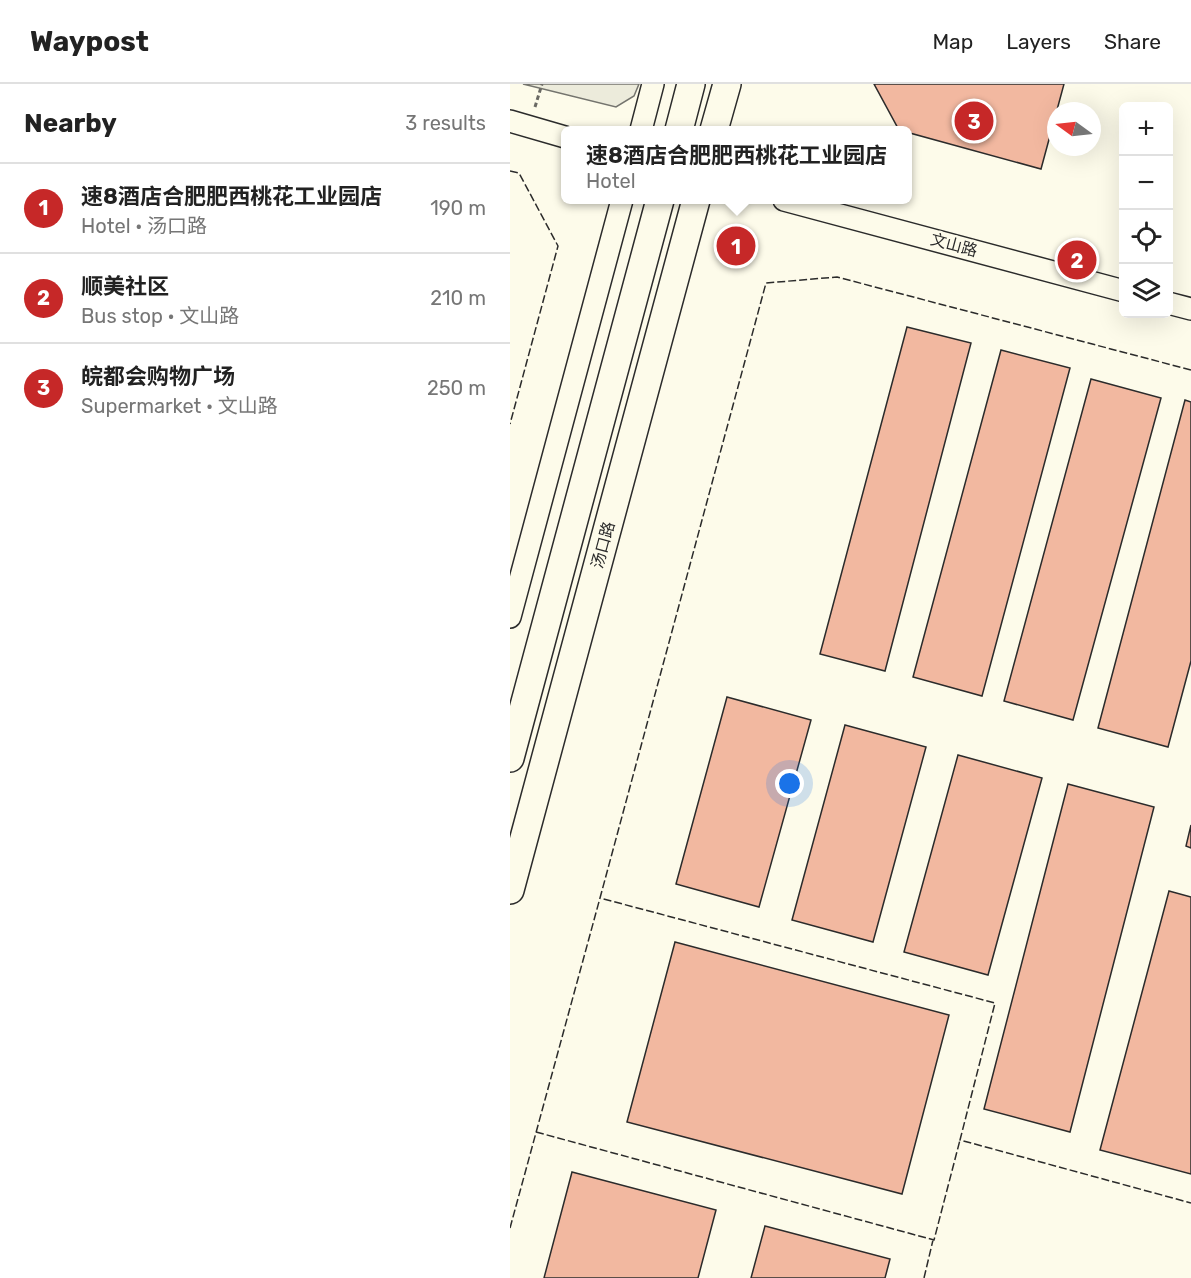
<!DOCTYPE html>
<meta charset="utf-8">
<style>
body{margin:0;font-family:Rubik,"Noto Sans SC",sans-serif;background:#f6f6f6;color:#222}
.controls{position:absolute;right:18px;top:18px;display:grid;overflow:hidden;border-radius:9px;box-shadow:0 6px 24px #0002}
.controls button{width:54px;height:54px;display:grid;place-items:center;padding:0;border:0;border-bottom:2px solid #e0e0e0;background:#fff;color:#222;font:30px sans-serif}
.compass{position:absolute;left:537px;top:18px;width:54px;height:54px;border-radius:50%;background:#fff;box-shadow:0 6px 24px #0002;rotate:285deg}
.you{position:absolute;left:280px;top:700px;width:21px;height:21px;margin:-15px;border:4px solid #fff;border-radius:50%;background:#1a73e8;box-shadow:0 0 0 9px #1a73e833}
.badge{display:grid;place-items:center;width:39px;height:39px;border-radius:50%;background:#c62828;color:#fff;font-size:20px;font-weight:700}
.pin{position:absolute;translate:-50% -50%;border:3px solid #fff;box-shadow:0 2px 6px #0006}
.popup{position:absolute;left:51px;top:42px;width:351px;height:78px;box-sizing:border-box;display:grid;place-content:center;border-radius:9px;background:#fff;filter:drop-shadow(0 2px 4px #0005);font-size:20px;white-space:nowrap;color:#767676}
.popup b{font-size:22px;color:#222}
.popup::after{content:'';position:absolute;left:50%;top:100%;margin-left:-12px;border:12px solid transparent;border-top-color:#fff}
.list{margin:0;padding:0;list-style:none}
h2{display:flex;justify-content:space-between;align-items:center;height:78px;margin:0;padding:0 24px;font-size:26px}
h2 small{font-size:20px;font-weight:400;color:#767676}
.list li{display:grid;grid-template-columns:39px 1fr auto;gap:18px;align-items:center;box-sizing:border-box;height:90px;padding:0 24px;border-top:2px solid #e0e0e0}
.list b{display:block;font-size:22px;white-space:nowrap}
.list p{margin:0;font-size:20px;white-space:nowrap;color:#767676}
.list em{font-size:20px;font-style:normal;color:#767676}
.icon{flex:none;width:33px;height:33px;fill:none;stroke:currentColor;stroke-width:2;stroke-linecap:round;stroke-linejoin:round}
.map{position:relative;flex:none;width:681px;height:1194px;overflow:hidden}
header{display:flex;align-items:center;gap:36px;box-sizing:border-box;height:84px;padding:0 30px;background:#fff;border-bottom:2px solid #e0e0e0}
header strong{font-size:28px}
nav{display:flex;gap:33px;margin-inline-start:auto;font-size:21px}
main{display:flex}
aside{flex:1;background:#fff}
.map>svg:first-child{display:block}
</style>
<header>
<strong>Waypost</strong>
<nav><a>Map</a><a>Layers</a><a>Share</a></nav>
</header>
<main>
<aside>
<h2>Nearby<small>3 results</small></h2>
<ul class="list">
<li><span class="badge">1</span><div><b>速8酒店合肥肥西桃花工业园店</b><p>Hotel · 汤口路</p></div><em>190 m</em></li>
<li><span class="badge">2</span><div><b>顺美社区</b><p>Bus stop · 文山路</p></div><em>210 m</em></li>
<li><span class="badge">3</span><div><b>皖都会购物广场</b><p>Supermarket · 文山路</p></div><em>250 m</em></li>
</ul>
</aside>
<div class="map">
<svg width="681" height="1194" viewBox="0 0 681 1194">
<rect width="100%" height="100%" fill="#fdfbea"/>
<path fill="#ecebdb" stroke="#74746e" stroke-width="1.5" d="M13,0H129L124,12L106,23Z"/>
<path fill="#f2b8a0" stroke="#2b2b2b" stroke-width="1.5" d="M364,0H554L531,85L389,46Z
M397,243L461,259L375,587L310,570Z
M491,266L560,284L472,612L403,593Z
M581,295L651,314L563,636L494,617Z
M675,316L681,318V577L658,663L588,644Z
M217,613L301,636L249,823L166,800Z
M335,641L416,663L363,858L282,836Z
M448,671L532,694L478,891L394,868Z
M558,700L644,723L560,1048L474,1025Z
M681,741V764L676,762Z
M659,807L681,813V1090L590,1066Z
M165,858L439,931L392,1110L117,1038Z
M62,1088L206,1126L188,1194H34Z
M255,1142L380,1175L375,1194H241Z"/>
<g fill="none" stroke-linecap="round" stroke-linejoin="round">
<g stroke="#2b2b2b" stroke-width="24">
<path id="minor" d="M0,37L55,53
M131,46L143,0
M274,116L614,207
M658,219L681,225
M0,533L112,116"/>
</g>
<g stroke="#2b2b2b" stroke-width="30">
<path id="major" d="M169,46L181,0
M204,46L217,0
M0,674L150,116
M0,806L186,116"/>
</g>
<path stroke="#6a6964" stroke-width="3" stroke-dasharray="4.5 3" stroke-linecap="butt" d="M25,23L32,0"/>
<use href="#minor" stroke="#fdfbea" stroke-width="21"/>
<use href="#major" stroke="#fdfbea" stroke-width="27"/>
<path stroke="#2b2b2b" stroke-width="1.5" stroke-dasharray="8 3" stroke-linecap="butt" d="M0,87L9,89L48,162L0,340
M681,286L327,193L256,199L90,814L485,919L450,1056L681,1119
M26,1048L424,1156L450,1056
M0,1144L90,814
M414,1194L423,1156"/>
</g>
<g text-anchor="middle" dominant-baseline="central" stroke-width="4.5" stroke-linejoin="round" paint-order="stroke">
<g font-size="16" fill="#2b2b2b" stroke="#fdfbea">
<text transform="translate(444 161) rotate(15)">文山路</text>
<text transform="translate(93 461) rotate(-75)">汤口路</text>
</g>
</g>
</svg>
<div class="controls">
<button>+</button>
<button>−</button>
<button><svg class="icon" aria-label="locate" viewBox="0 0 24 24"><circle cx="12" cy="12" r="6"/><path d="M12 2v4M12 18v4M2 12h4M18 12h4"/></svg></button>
<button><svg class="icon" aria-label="layers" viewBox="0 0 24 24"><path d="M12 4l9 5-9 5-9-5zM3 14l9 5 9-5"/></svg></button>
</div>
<svg class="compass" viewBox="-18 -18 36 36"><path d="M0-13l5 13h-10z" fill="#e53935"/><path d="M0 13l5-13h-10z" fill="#767676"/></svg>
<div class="you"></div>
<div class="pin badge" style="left:226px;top:162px">1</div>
<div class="popup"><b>速8酒店合肥肥西桃花工业园店</b>Hotel</div>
<div class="pin badge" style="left:567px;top:176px">2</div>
<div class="pin badge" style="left:464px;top:37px">3</div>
</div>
</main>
